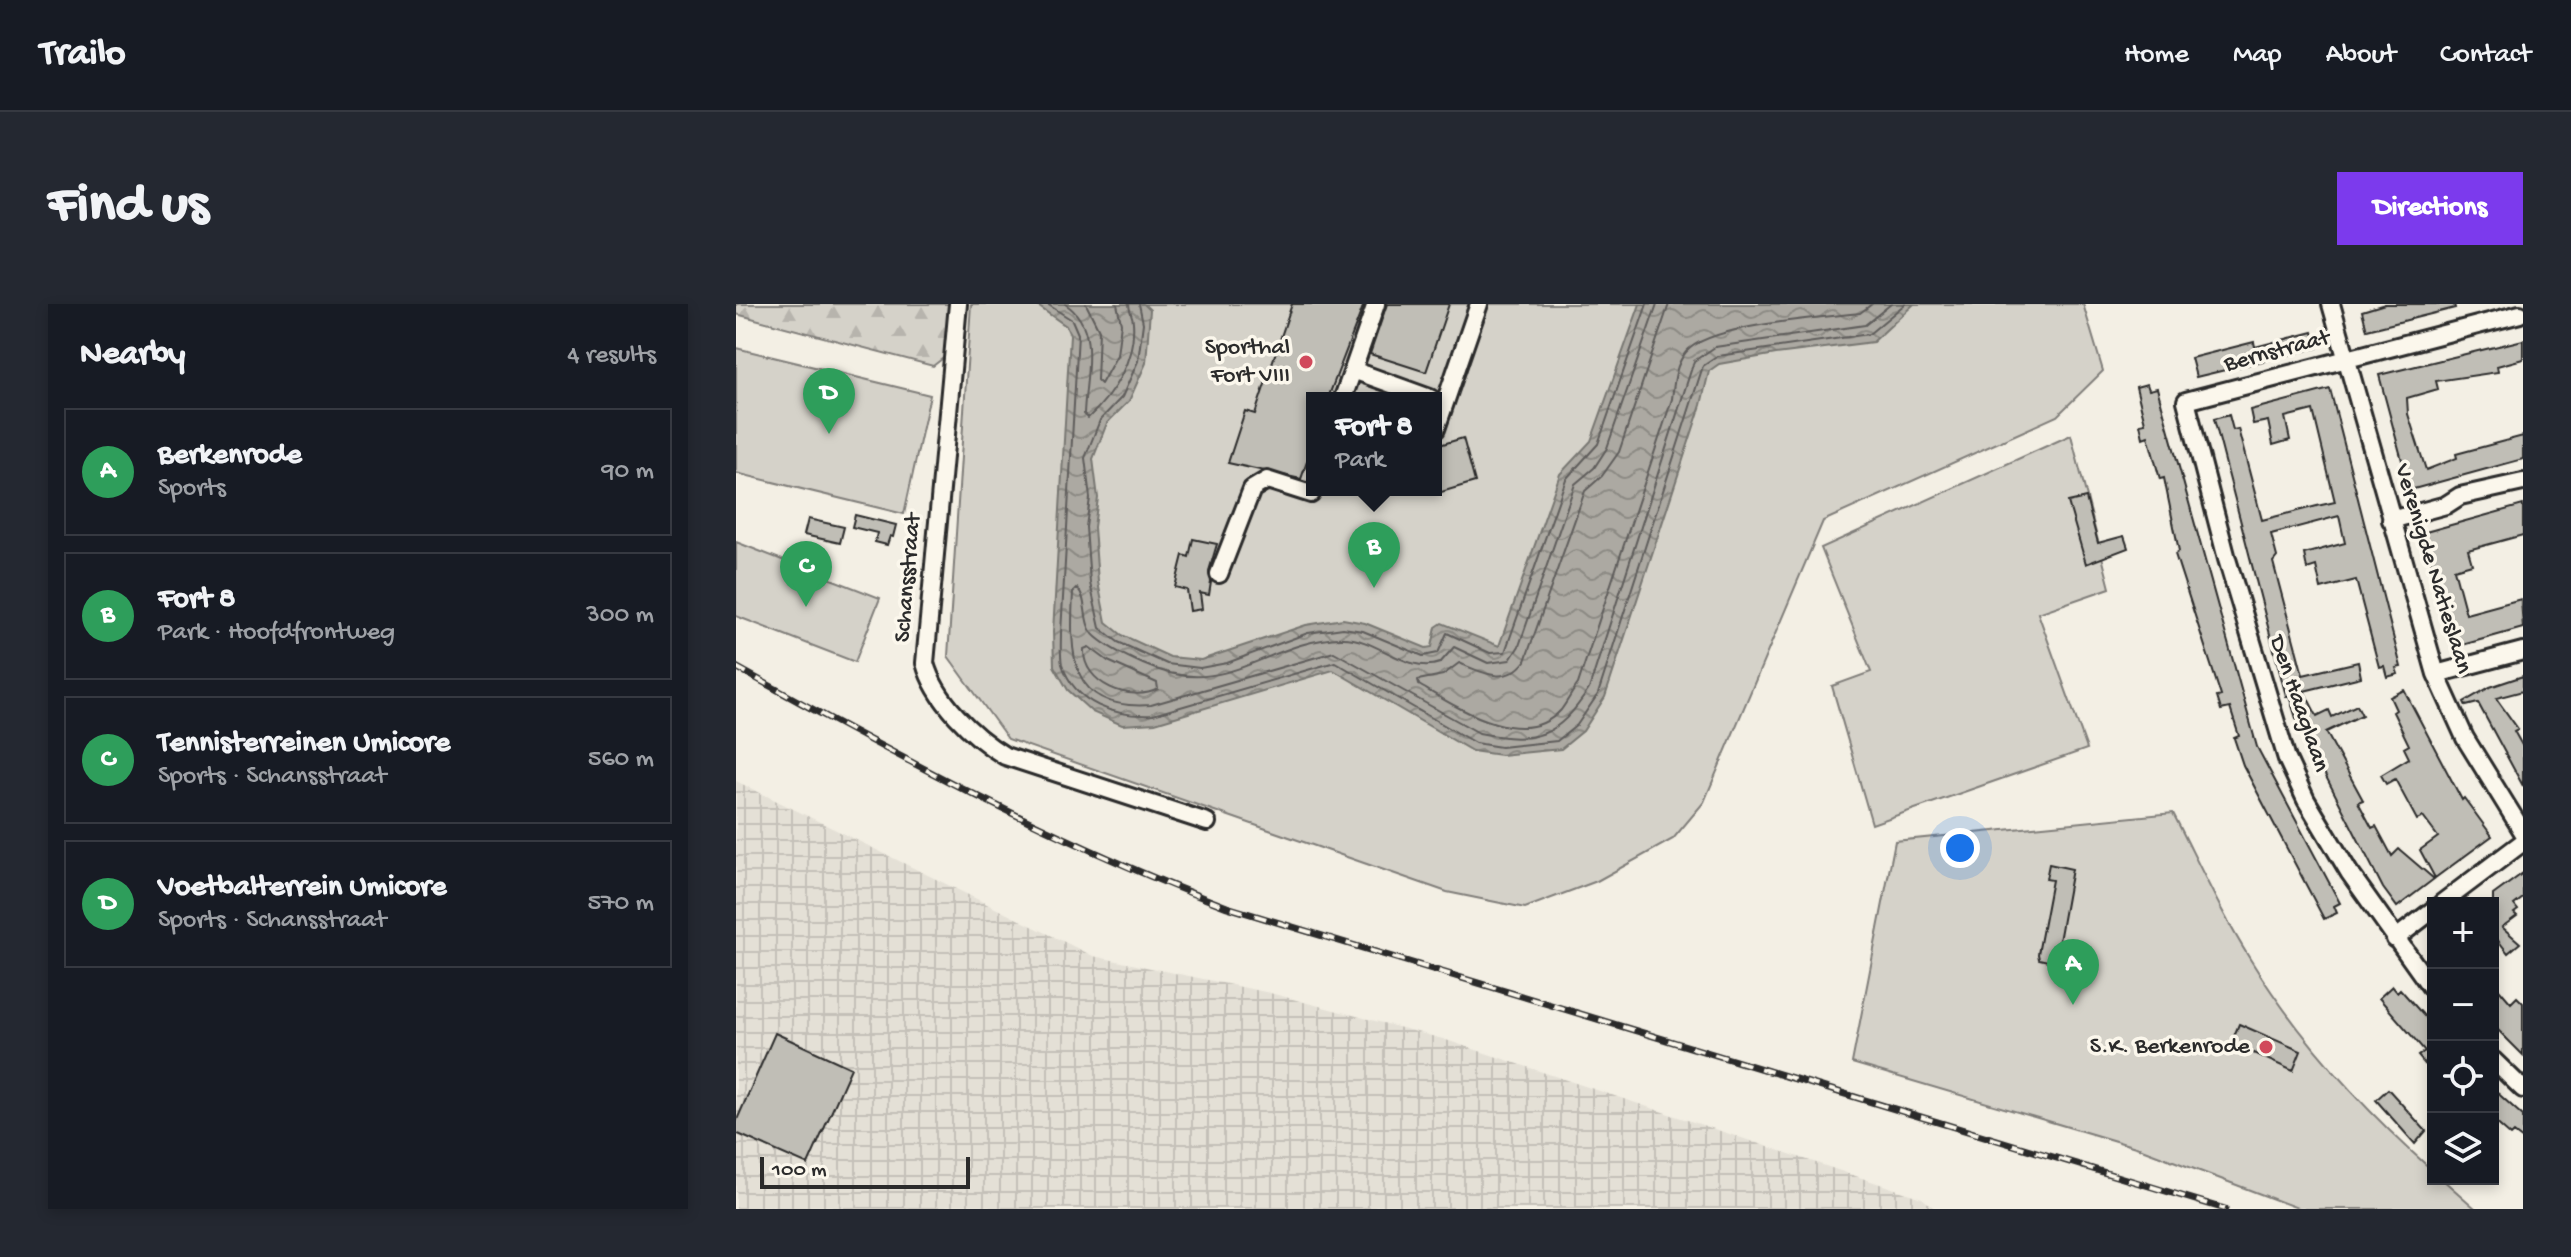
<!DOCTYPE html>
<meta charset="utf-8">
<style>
body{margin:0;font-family:"Gochi Hand",sans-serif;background:#242831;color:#f1f3f6}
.controls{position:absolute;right:24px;bottom:24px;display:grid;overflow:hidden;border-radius:0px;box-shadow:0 4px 12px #0003}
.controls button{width:72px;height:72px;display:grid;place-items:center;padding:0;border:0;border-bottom:2px solid #363941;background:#171b24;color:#f1f3f6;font:40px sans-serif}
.scale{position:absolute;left:24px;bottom:20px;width:210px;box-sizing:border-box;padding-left:8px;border:4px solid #2b2b2b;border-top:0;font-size:22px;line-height:28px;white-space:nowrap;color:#2b2b2b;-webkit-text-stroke:6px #fbf7ec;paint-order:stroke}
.you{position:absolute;left:1224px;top:544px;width:28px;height:28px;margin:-20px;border:6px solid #fff;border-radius:50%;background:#1a73e8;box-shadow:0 0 0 12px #1a73e833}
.badge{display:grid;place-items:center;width:52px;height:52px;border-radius:50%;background:#7c3aed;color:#fff;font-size:26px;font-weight:700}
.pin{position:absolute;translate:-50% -66px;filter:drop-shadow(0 2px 4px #0008)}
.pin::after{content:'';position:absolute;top:42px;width:28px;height:24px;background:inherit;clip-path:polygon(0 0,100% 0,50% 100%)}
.popup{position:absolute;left:570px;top:88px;width:136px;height:104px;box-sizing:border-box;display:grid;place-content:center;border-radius:0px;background:#171b24;filter:drop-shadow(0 2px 6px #0005);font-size:26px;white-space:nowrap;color:#9ea1a6}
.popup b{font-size:30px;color:#f1f3f6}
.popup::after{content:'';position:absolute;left:50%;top:100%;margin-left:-16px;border:16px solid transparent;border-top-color:#171b24}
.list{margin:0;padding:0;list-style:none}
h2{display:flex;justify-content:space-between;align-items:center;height:104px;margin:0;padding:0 32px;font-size:34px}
h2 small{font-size:26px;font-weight:400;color:#9ea1a6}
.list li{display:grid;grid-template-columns:52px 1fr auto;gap:24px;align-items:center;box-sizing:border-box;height:128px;margin:0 16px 16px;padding:0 16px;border:2px solid #363941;border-radius:0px}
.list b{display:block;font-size:30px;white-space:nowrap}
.list p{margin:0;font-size:26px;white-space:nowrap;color:#9ea1a6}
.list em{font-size:26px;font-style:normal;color:#9ea1a6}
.icon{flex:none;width:44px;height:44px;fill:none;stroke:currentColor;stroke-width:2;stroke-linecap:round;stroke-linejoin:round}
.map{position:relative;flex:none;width:1787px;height:905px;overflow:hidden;border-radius:0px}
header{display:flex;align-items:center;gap:48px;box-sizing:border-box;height:112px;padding:0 40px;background:#171b24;border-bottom:2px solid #363941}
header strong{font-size:38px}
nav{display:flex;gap:44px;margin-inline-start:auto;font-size:28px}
.intro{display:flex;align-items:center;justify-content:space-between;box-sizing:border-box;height:192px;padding:0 48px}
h1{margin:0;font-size:56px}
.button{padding:20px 36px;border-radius:0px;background:#7c3aed;color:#fff;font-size:28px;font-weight:700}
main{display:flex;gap:48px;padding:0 48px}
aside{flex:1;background:#171b24;border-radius:0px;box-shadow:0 4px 12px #0003}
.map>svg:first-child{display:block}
</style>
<header>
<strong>Trailo</strong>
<nav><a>Home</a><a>Map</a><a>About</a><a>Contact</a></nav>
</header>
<div class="intro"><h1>Find us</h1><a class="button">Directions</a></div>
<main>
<aside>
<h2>Nearby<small>4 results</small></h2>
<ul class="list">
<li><span class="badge" style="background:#2e9e5b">A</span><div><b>Berkenrode</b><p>Sports</p></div><em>90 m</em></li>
<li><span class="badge" style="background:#2e9e5b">B</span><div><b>Fort 8</b><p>Park · Hoofdfrontweg</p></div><em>300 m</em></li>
<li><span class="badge" style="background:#2e9e5b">C</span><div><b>Tennisterreinen Umicore</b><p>Sports · Schansstraat</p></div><em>560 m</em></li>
<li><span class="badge" style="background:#2e9e5b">D</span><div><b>Voetbalterrein Umicore</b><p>Sports · Schansstraat</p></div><em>570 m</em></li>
</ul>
</aside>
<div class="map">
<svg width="1787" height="905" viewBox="0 0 1787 905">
<defs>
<pattern id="industrial-grid" width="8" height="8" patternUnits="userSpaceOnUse" patternTransform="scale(2)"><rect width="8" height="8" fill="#e4e0d6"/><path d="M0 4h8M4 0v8" fill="none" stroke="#c4c0b8"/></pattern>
<pattern id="forest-firs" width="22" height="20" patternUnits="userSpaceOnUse" patternTransform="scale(2)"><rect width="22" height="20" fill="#d5d2c9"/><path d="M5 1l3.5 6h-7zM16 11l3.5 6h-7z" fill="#b7b4ad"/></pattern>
<pattern id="water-waves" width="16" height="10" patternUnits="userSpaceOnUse" patternTransform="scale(2)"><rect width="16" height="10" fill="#aca9a2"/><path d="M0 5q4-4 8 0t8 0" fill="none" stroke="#8c8a84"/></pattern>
</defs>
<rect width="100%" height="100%" fill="#f3efe4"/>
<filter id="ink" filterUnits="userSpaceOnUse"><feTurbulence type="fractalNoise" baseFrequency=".0125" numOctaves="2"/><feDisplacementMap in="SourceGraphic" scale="16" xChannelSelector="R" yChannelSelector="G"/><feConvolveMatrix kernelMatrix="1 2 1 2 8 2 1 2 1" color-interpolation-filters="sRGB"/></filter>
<g filter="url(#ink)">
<path fill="url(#industrial-grid)" d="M0,477L357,652L534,689L707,735L1186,894L1199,905H0Z"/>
<path fill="#d5d2c9" stroke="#807e7a" stroke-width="2" fill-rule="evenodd" d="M235,0H1347L1367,67L1321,112L1087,217L968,498L937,535L861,577L789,604L711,588L272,435L212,352ZM576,94H700V186H576Z
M0,44L194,91L168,210L0,169Z
M1335,131L1374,284L1302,309L1351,445L1136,520L1096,382L1135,368L1085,244Z
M0,238L144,294L119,358L0,312Z
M1437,509C1462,558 1485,609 1514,655C1564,736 1626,804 1697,867V875H1706L1740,905H1564L1403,844L1116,759L1159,537Z"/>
<path fill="url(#forest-firs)" stroke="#807e7a" stroke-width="2" d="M0,0H213L211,51L197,62L0,10Z"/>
<path fill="url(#water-waves)" stroke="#787772" stroke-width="2" d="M299,0H408L414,6L410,59L393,97L371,119L357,155L362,194L358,223L362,278L370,318L386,331L434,353L465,356L570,321L607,315L629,319L690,344L696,343L700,323L706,319L763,342L824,170L855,137L904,0H1178L1137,38L1040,50L983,60L973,67L965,101L869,393L847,427L825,445L765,451L736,447L597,366L419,419L386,421L356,408L332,386L318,362L317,328L334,31L330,22Z"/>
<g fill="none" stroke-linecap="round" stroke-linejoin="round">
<path stroke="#5f5d5b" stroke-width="2" d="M311,0L336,16L342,30L325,329C325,338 324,351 326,360C339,401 380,413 417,411L599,358L739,439L765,443L821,437L841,421L862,390L967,62L982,52L1133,30L1169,0
M329,0C365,23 349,73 348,110L352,114C377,91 400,56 397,18C397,12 393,7 393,0
M350,0L363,26L361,76L365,80L381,51L385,19L381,0
M403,0L407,19L402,57L386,93L364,116L349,154L354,194L350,223L354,279L364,324L382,338L431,360L464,364L491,359L572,329L607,324L627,327L687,352L702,349L711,329L754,349L769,348L830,175L862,140L911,0
M921,0L871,144L858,164L839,180L783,342L774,356L752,359L718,343L704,359C671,371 640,333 606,334C530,336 491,398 407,360C391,353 374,345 360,333C345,321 353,295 341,284L337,288C334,351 332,407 415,401L598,348L743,429C800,440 821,434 853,385L958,57L979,43L1129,21L1155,0
M933,0L883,148L866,172L849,187L789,357C770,382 747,369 723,359L707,371L682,376L683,381C719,402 787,448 825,406C831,398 836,388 842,380L936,95C938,79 939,61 950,48C974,20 1085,14 1124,9L1136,0
M353,343L372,357L421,379L422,385C395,399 346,380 348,345Z"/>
</g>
<path fill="#c0beb6" stroke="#2b2b2b" stroke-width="2" d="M556,0H628L592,94H576V143L565,175L492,159L509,107L519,110Z
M651,0H713L690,68L634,50Z
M1649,0H1718L1719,4L1631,26L1626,7Z
M1577,28L1581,44L1460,73L1455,54L1518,38L1519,43Z
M1787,36V55L1761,62L1762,68L1700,77L1702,85L1671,94L1672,110L1690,166L1721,154L1720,150L1787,132V155L1674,186L1643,71Z
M1411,80L1413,86L1421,84L1521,443L1604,599L1598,602L1601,609L1588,615L1507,461L1498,434L1503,432L1494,404L1485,406L1481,393L1485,392L1439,250L1443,247L1428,174L1424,175L1412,132L1407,134L1404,120L1409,119L1400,83Z
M1594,85L1665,363L1660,364L1662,370L1651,373L1648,362L1643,363L1620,276L1585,285L1580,262L1571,265L1568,250L1609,239L1603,212L1535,230L1541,253L1537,258L1567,371L1622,358L1625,373L1568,387L1581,412L1593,406L1596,413L1621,401L1626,411L1590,428L1627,496L1622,498L1636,524L1640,522L1656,552L1663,545L1698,575L1661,603L1647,584L1560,414L1553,392H1550L1478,115L1493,111L1497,126L1502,125L1526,216L1581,202L1599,198L1577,106L1549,113L1554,136L1537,141L1532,117L1517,120L1514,106Z
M727,134L739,178L702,189L700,142Z
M1350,194L1362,239L1388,232L1392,244L1350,260L1332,198Z
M1787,201V231L1732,246L1736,260L1718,265L1730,310L1785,295L1787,324L1719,343L1686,229Z
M119,211L160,221L157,233L154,232L151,241L139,238L141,229L116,223Z
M72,215L108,223L104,239L68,231Z
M457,235L481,240L473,267L475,278L473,291L464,289L466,305L454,307L451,286L439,283L447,251L453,253Z
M1787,372V387L1760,394L1782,425L1778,427L1787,443V482L1742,399L1730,402L1728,398L1754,383Z
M1668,386L1726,496L1728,494L1756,532L1699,574L1684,546L1702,533L1687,513L1681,516L1659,475L1650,480L1645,471L1673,454L1668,444L1673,441L1657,408L1660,406L1654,393Z
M1313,560L1336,565L1320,654L1316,658L1303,655L1302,650L1316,576L1310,575Z
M1787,569V594L1778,601L1782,606L1778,609L1781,612L1766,623L1784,639L1772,649L1757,630V591Z
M1757,678L1775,699L1781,693L1787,699V751L1757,721Z
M1656,682L1661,688L1664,685L1697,722V770L1682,752L1689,747L1643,694Z
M1503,720L1565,747L1557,767L1495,739Z
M39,729L115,764L72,861L0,829V818Z
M1652,785L1690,827L1679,840L1640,796Z
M1757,785L1787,812V836L1778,829L1775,832L1757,816Z"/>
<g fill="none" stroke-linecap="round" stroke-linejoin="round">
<g stroke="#2b2b2b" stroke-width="22">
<path id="minor" d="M222,0L189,359C199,396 236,432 269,452L471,518
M1595,0L1700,370L1729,434L1787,528
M617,66L640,0
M607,94L617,66L694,94
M700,125L743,0
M1655,216L1710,201L1724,192L1787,178
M483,270L516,185L531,176L575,190L577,186
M1700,370L1787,347
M1706,599L1787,538
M1659,635L1697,606
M1697,686L1613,568L1570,496L1551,455L1491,255L1450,97L1784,10
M1757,756L1787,785"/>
</g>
<use href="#minor" stroke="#fbf7ec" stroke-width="16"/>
<g stroke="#2b2b2b" stroke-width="7">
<path id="rail" d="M0,363C161,452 319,538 491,603L1489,905"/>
</g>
<use href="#rail" stroke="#fbf7ec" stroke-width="4" stroke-dasharray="12" stroke-linecap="butt"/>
</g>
</g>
<g fill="#d1495b" stroke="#fbf7ec" stroke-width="3">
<circle cx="570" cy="58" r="8"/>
<circle cx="1530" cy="743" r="8"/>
</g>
<g text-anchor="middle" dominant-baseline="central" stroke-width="7" stroke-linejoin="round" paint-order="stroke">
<g font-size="24" fill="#2b2b2b" stroke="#fbf7ec" text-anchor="end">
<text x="554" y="44">Sporthal<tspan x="554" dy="28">Fort VIII</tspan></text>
<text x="1514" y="743">S.K. Berkenrode</text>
</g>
<g font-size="24" fill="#2b2b2b" stroke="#fbf7ec">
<text transform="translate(1541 48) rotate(-15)">Bernstraat</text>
<text transform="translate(1696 265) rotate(73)">Verenigde Natieslaan</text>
<text transform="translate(173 274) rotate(-85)">Schansstraat</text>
<text transform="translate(1562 400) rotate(71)">Den Haaglaan</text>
</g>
</g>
</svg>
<div class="controls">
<button>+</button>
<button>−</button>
<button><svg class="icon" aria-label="locate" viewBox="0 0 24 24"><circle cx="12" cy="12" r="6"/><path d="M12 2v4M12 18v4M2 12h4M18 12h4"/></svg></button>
<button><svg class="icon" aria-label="layers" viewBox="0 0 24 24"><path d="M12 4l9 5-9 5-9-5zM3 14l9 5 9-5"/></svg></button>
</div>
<div class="scale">100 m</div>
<div class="you"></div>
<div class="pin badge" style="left:1337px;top:701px;background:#2e9e5b">A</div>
<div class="pin badge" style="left:638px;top:284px;background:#2e9e5b">B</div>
<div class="popup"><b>Fort 8</b>Park</div>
<div class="pin badge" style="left:70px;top:303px;background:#2e9e5b">C</div>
<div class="pin badge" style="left:93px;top:130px;background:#2e9e5b">D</div>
</div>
</main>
